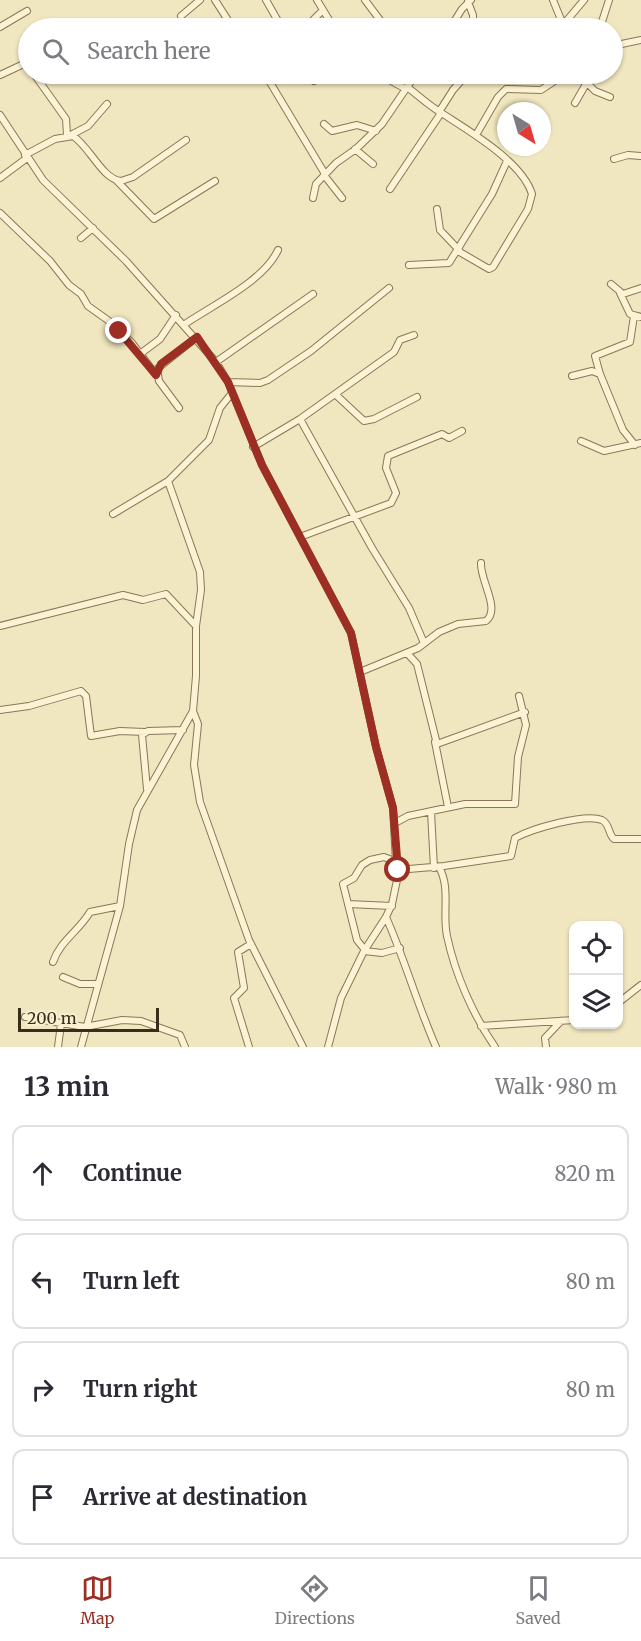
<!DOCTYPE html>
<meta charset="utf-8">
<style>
body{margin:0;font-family:Merriweather,serif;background:#f2f2f3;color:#2b2b33}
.controls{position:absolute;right:18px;bottom:18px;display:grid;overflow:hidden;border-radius:12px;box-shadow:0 2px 4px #0004}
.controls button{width:54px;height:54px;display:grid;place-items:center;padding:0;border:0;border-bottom:2px solid #e1e1e2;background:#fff;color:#2b2b33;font:30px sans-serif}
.compass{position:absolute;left:497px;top:102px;width:54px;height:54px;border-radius:50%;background:#fff;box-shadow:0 2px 4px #0004;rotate:143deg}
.scale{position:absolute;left:18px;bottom:15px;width:141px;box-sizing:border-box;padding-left:6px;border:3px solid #392d1c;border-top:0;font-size:16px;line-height:21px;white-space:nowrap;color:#392d1c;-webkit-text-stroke:4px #f7f0cf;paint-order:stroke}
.stop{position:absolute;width:18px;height:18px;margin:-14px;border:4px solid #9c2e23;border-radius:50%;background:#fff}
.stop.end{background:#9c2e23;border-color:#fff;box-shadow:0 2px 6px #0008}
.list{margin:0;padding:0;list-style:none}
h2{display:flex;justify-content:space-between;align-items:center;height:78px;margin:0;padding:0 24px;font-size:26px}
h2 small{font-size:20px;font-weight:400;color:#7c7c81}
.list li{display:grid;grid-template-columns:39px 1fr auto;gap:18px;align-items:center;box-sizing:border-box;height:96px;margin:0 12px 12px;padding:0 12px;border:2px solid #e1e1e2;border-radius:12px}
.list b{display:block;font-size:22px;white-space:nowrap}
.list em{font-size:20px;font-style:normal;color:#7c7c81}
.icon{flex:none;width:33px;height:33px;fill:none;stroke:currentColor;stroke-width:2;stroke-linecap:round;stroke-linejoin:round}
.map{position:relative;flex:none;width:641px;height:1047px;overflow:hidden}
.search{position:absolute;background:#fff;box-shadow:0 2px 4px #0004;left:18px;right:18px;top:18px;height:66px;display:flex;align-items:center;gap:15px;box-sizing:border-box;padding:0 21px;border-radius:33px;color:#7c7c81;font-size:22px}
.sheet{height:510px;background:#fff}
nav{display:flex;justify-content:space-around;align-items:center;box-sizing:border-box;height:84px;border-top:2px solid #e1e1e2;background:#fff;font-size:16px;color:#7c7c81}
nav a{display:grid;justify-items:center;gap:3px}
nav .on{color:#9c2e23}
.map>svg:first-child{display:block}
</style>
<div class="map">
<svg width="641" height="1047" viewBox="0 0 641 1047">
<rect width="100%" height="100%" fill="#f0e6bf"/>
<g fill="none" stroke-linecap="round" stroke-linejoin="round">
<g stroke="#8a7756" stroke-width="8">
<path id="minor" d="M215,0L233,28
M266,0L282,28
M317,0L334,28
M365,0L386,28
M553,0L564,27
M468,2L473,15V28
M181,16L200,0
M563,25L584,0
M0,27L27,11
M305,28L322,11
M450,28L462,9L471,0
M600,28L609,0
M612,46L641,40
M34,74L66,119L67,135
M265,74L325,174
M311,74L314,81
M368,74L384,77L406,89
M578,74L595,91L610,97
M0,75L28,62
M407,87C418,95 428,105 440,112C467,130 522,161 532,194L528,209L493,267L489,269L458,251
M575,103L586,84
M439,112L453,90L467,74
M0,115L43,180L126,261L216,362L228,382L262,465L351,633L376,747L393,808L397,880L392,904L386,917L364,951L341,998L328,1047
M324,124L332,131L357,125L376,131
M476,135L498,97L506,89L541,90L565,74
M69,136L88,126L107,104
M355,149L373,164
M25,155L55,139L73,136C90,147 102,179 121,181L133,177L186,140
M614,159L628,155L641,156
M324,175L342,198
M0,178L27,158
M116,180L154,219L215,181
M390,189L441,113
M313,198L316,184L336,163L356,149L382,124L416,74
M437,209L440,230L459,250
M0,213L50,261L69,285L81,294L88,306L109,321L132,343L156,375
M81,238L93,228
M409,265L449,263L492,194L507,161
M611,284L623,294L641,288
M620,293L630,314L641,317
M185,324C213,305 264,281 278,250
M140,354L160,339L176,315
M216,362L313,294
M600,374L595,356L630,342L634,316
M572,376L592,371L600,374L623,430L635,445
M228,382L260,383L268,380L311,351L389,288
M335,394L364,421L374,419L417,397
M179,408L159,381L157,369L197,337
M300,419L372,548L409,608L424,643
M581,441L604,451L641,443
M253,447L300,419L394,352L400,340L414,335
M168,481L200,572L201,590L196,626
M113,514L168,481L209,440L220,408L232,393
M300,537L391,503L396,493L386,468L388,456L442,434L449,438L462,431
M0,626L123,595L143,600L166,594L196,626V676L193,711L198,724L194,765L200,802L249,940L303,1047
M407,653L417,664L437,744L525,712
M360,672L418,648L439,632L458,624L486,621C501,609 480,581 481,563
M0,710L29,706L81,691L86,696L91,736L120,731L145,732
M435,742L448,807
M147,789L142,735L148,731L183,730
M431,812L434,868
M395,823L408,816L465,804H515L518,757L526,725L519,696
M439,867C451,888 442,913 447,936C455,974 473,1015 495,1047
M397,870L444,866L511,856L515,838C531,829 585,813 602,820C610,824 608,834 614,839H641
M348,904L392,906
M386,917C405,960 417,1004 436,1047
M365,950L357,940L343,884L354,878L362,865L370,860L384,857L397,862
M364,951L382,953L400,948
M53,962C60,941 79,931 90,912L120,906
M63,977L80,984H98
M618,1003L641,985
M25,1017L85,1027L122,1020L141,1021L180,1035L185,1047
M481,1026L574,1020
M58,1047L61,1024
M81,1047L120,906L129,844L137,810L193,711
M249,1047L234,998L244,988L238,952L251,944
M546,1047L545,1038L561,1021"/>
</g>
<use href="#minor" stroke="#fbf3d3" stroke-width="6"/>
</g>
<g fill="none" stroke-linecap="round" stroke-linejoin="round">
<path stroke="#9c2e23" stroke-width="8" d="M119,331L156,375L161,364L197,337L228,382L262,465L351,633L376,747L393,808L398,870"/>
</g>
</svg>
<div class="controls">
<button><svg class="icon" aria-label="locate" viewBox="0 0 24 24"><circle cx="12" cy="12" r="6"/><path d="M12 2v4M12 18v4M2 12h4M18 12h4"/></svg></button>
<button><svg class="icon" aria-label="layers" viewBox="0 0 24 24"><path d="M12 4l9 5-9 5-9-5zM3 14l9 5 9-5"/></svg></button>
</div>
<svg class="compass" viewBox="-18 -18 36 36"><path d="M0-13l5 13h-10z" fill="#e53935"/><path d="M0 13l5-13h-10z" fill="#7c7c81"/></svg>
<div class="scale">200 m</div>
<div class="stop" style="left:398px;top:870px"></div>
<div class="stop end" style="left:119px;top:331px"></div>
<div class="search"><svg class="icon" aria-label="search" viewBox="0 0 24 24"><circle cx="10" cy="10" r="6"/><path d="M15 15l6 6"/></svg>Search here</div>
</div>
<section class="sheet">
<h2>13 min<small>Walk · 980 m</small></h2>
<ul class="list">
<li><svg class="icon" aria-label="ahead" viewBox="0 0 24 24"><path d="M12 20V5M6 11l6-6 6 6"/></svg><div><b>Continue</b></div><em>820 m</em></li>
<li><svg class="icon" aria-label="left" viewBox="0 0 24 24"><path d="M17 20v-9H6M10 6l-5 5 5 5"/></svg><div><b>Turn left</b></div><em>80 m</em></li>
<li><svg class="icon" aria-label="right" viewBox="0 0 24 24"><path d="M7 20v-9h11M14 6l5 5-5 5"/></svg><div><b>Turn right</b></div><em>80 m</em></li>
<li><svg class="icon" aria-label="arrive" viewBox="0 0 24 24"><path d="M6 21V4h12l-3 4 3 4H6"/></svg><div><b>Arrive at destination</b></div></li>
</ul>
</section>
<nav>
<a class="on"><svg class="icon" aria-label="map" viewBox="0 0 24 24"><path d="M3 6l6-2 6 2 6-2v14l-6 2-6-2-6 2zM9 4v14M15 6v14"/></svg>Map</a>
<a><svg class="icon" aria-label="directions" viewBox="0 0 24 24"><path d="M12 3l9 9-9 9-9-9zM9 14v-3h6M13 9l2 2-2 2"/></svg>Directions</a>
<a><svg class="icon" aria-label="saved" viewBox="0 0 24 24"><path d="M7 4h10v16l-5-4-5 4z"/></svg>Saved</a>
</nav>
